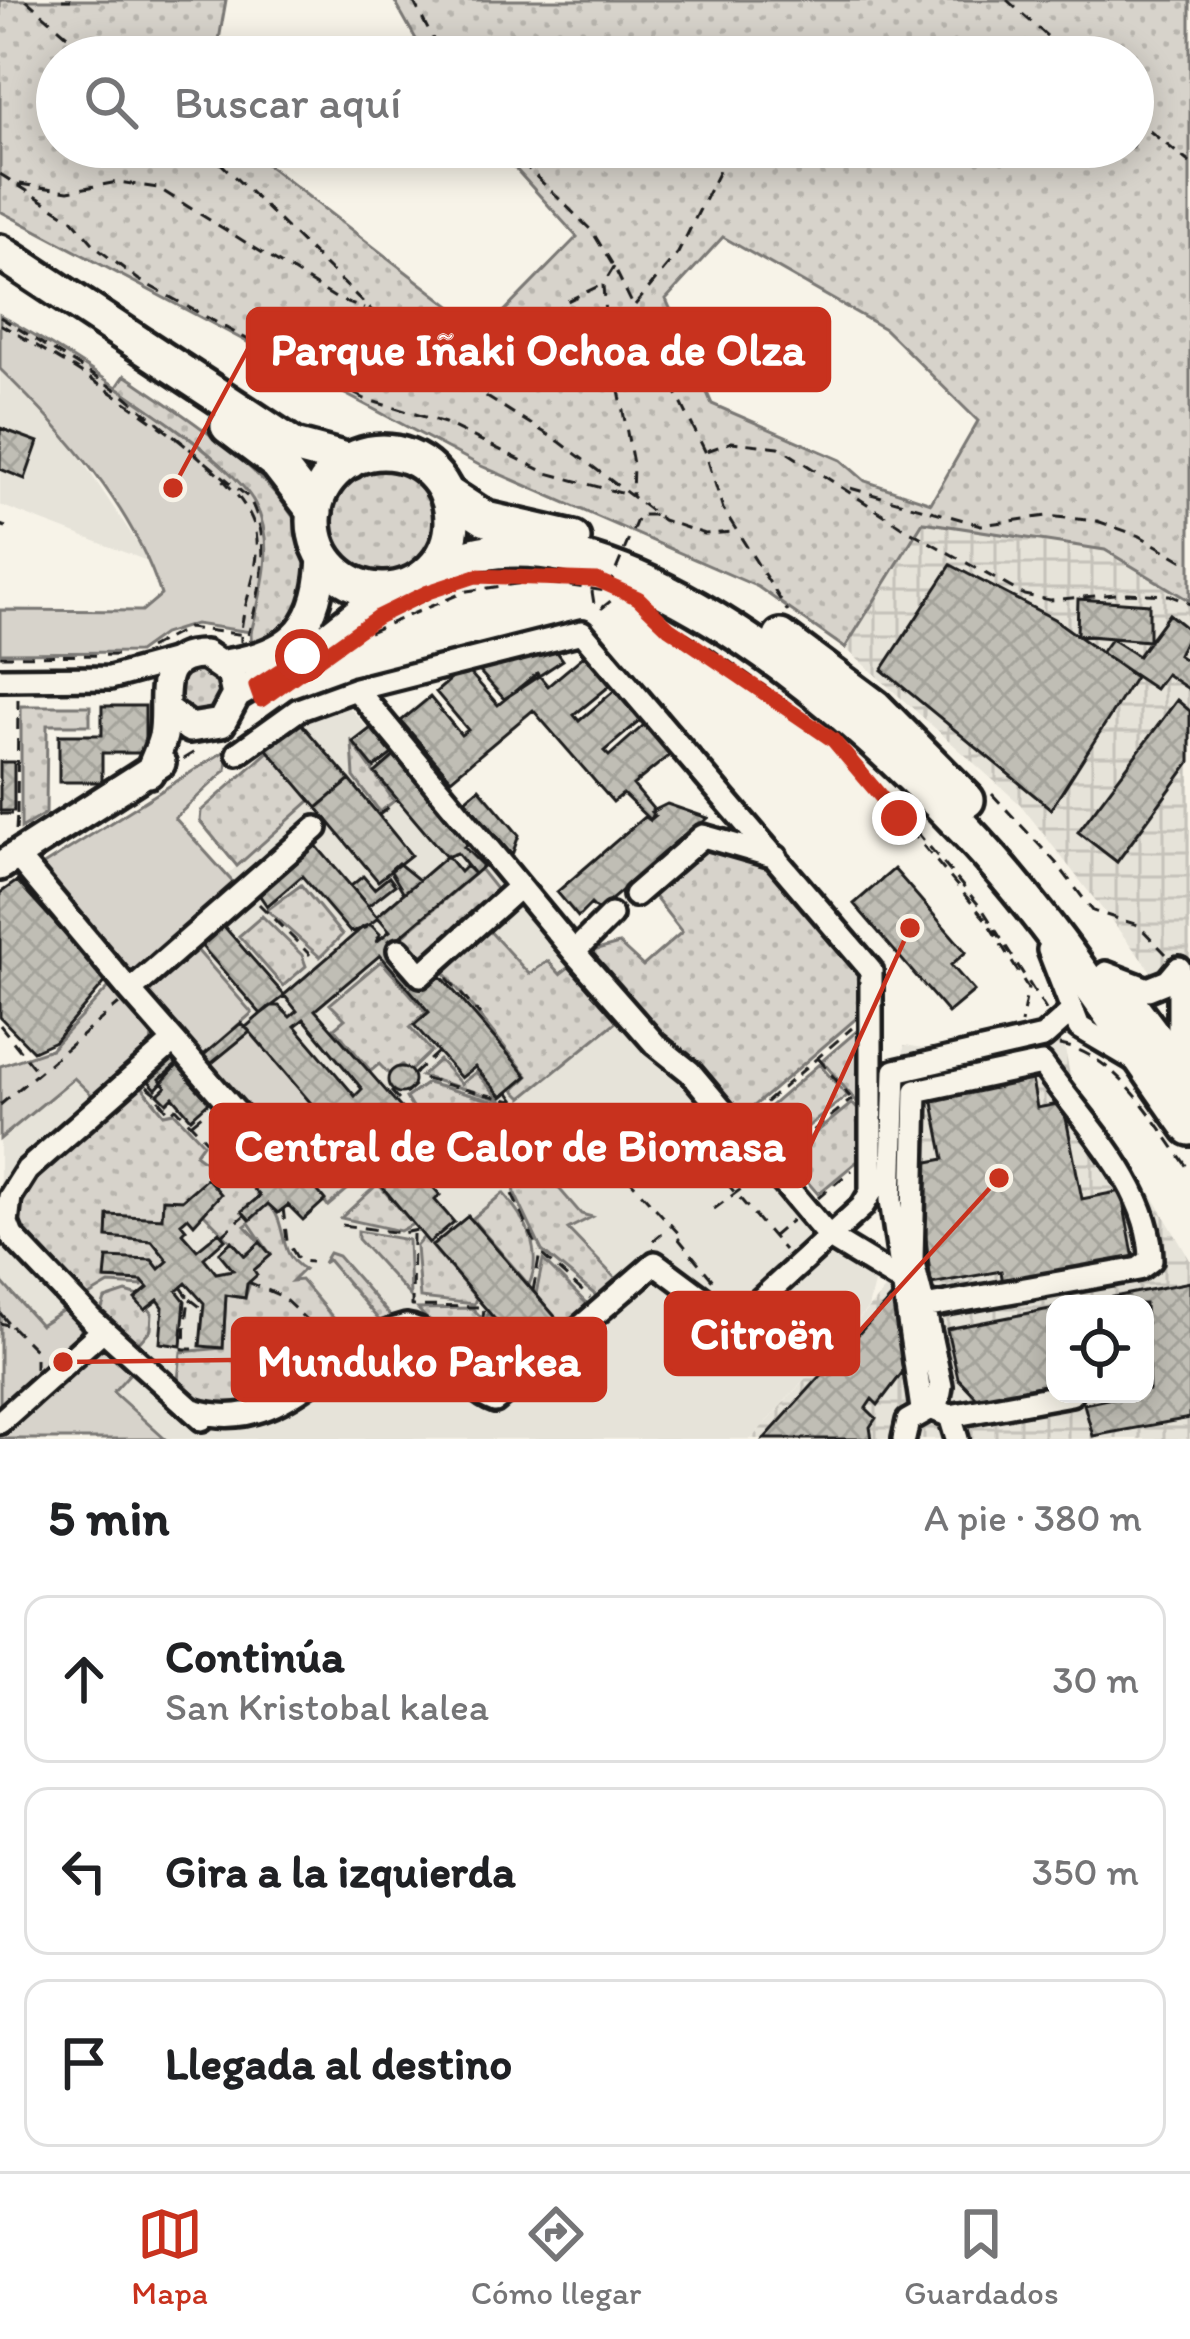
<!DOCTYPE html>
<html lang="es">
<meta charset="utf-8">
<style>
body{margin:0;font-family:Itim,sans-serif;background:#f6f6f6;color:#202124}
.controls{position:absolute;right:36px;bottom:36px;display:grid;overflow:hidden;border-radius:24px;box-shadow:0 6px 30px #0003}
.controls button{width:108px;height:108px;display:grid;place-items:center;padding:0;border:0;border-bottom:3px solid #e0e0e0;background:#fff;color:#202124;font:60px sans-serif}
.stop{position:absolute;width:36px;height:36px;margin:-27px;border:9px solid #c8321e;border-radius:50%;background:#fff}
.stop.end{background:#c8321e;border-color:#fff;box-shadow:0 3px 12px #0008}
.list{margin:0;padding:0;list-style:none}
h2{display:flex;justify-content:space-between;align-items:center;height:156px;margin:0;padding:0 48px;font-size:51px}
h2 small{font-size:39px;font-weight:400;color:#757577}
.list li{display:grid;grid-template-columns:78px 1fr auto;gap:36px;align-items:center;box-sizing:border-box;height:168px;margin:0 24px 24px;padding:0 24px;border:3px solid #e0e0e0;border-radius:24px}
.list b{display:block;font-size:45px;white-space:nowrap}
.list p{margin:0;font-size:39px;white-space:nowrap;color:#757577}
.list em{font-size:39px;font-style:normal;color:#757577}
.icon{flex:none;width:66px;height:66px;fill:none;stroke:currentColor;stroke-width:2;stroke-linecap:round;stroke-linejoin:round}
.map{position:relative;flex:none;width:1190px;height:1439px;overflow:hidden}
.search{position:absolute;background:#fff;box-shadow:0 6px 30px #0003;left:36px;right:36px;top:36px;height:132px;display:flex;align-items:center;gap:30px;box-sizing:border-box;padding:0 42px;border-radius:66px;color:#757577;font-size:45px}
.sheet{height:732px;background:#fff}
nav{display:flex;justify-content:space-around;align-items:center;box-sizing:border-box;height:168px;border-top:3px solid #e0e0e0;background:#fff;font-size:33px;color:#757577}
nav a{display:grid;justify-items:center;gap:6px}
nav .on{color:#c8321e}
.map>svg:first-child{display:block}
</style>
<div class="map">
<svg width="1190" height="1439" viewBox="0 0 1190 1439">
<defs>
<pattern id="industrial-grid" width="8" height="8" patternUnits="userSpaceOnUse" patternTransform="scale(3)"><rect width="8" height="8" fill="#e6e3d9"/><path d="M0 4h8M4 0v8" fill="none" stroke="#c5c2ba"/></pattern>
<pattern id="grass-dots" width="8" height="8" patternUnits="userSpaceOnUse" patternTransform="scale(3)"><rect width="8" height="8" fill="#d7d3cb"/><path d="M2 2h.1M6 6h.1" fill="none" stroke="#b8b5ae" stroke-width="1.8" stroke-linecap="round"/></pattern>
<pattern id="building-cross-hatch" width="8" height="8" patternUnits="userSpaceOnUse" patternTransform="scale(3)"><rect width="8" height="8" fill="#c0beb5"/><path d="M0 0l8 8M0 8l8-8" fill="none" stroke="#a4a39b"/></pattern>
</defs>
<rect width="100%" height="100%" fill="#f7f3e8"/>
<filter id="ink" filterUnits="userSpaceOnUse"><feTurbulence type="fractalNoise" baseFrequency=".00833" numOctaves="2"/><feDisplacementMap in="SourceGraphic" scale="24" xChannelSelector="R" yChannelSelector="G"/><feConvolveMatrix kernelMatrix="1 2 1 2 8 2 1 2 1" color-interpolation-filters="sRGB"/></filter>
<g filter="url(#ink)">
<path fill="#e6e3d9" d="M0,369L59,426L150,562L0,505Z
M347,705L817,1238L875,1279L868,1308L751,1439H165L112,1391L133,1370L40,1325L0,1280V1139L75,1078L152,1046V1034L109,987L237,888L226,876L310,800L265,747L298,720Z"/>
<path fill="url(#industrial-grid)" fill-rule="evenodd" d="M923,522L1105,550L1190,601V1021L1020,804L845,648Z
M1064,1043L1071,1082L1149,1190L1190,1260V1439H751L893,1281L904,1045L950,1052ZM1055,1304H1145V1394H1055Z"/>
<path fill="url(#grass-dots)" stroke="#7a7874" stroke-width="3" fill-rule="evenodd" d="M0,0H226L216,57H57V147H244L484,332L577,237L496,147H1133V57H426L394,0H1190V601L1105,550L923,522L845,648L758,587L479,465L0,211ZM723,237L885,329L978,421L931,503L865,481L841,460L712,404L666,299Z
M125,375C204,429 411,554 253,649C245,623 263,586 265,557C270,478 172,428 117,387Z
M330 521a53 53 0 1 1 106 0a53 53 0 1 1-106 0Z
M201,666L221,681L222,698L212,712L195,716L176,703L180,673Z
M21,706H90V725H47L46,813L21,828Z
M352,742L394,801L380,812L354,777Z
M269,751L311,800L237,866L200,821L201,811Z
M704,842L775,863L867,970L866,1010L739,1119L586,953L619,944L643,966L682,932L649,890Z
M480,869L500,894L419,967L397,941Z
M301,885L342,935L320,957L267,910Z
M262,916L302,955L306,966L283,986L239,936Z
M485,926L529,974L548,961L560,974L574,963L622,1017L522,1098L514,1090L528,1076L440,967Z
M381,961L426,1012L410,1027L431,1051L409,1072L402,1065L389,1074L379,1064L371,1071L334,1028L345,1019L330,1004Z
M866,1023V1113L822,1061Z
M439,1060L461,1084L476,1072L501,1100L421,1076Z
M819,1064L847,1096L782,1147L758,1117Z
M139,1083L164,1114L174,1112L203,1143L195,1154L224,1175L254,1182L260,1196L242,1212L251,1220L268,1204C289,1223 276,1254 304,1269L292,1281L301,1280L358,1347L286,1407L220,1416L178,1380L181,1352L223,1348L226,1295L245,1298L254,1270L271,1255L249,1223L245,1226L260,1242L245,1256L201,1211L207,1178L182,1200L163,1199L162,1218L109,1215L107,1237L152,1241L168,1261L159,1269L151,1260L105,1279L142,1281V1286L109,1284L87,1297C66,1278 36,1257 20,1233C0,1190 109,1109 139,1083Z
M427,1083L511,1106L448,1161L411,1117L415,1113L406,1098Z
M852,1103L866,1119V1154L818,1194L786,1157Z
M537,1163L581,1214L592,1217L568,1229L618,1281L599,1298L542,1251L515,1194L514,1185Z
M378,1184L413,1224L400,1231L341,1218Z
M503,1193C525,1218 544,1250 529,1285L472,1219Z
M358,1231L408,1240L410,1296L358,1239Z
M424,1237L476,1298L474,1304L420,1298L416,1246Z
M329,1253L338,1256L392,1318L383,1325L328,1260L323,1263Z
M543,1260L589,1306L491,1390L483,1383L487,1313L523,1352L557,1320L536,1294Z
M126,1292L139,1296L152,1313L151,1329L137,1345L99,1318L105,1299Z
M472,1308L480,1316L475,1375L418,1309Z"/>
<path fill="#d7d3cb" stroke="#7a7874" stroke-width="3" d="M0,315C55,346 229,452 255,504C276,544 262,591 251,632L195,624L163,634L138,652L0,653V610L142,611L161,595C133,507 65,432 0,369Z
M228,749L226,770L175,818L238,888L132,983L37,869Z
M197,950L252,1013L199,1059L147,994Z
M109,987L152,1034L151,1050L97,1100L74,1078L0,1139V1066L51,1049Z
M250,1032L334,1130L323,1140L332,1151L344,1141L369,1171L328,1206L304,1174L311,1168L303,1159L295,1164L269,1133L264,1136L208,1066Z
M0,1280L40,1325L68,1307L82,1323L79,1342H102L134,1369L113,1392L165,1439H0Z"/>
<path fill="url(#building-cross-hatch)" stroke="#1c1c1c" stroke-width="3" fill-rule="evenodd" d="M0,428L38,442L25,479L0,469Z
M951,565L1054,619L1135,677L1051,809L882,670Z
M1078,599L1149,604V641L1077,635Z
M1169,614L1190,631L1178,655L1190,663V690L1166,674L1155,689L1101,653L1111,639L1138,656Z
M555,649L563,660L504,699L473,664Z
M586,654L612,684L574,715L579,721L616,689L642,719L604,751L609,756L645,724L672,753L633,785L654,810L650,820L623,794L613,802L533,710L451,779L401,721L430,697L461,735L468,730L436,692L465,667L498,705L537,673L548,686Z
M1177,700L1190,711V762L1117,862L1078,832Z
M102,706H145V753H102V782H59V735H102Z
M298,720L350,780L317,808L265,747Z
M371,728L392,754L374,768L353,742Z
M398,753L472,841L464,847L483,866L474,874L457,853L446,857L375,773Z
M0,762H14V811H0Z
M350,780L411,855L378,881L317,808Z
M479,788L519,835L512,855L465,800Z
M667,804L708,818L598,911L591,904L578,917L557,892L644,817L650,820L655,816L651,812Z
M314,843L378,918L365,928L350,932L302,876L267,906L258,893Z
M447,856L460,872L466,866L474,874L389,946L426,988L441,976L527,1076L502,1097L475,1067L461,1078L414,1025L429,1012L380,955L315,1010L444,1157L429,1169L394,1127L386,1121L380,1126L440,1195L435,1200L454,1222L429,1243L344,1141L332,1151L323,1140L334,1130L246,1027L270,1006H279L290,1017L297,1011L284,995L363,927L370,924L380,934L376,942L390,931L377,916ZM304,1019L362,1089L355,1096L295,1026Z
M398,863L419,880L404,893L390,870Z
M894,869L966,952L951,965L974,991L948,1013L854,904Z
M363,876L374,889L389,877L395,885L368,906L351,886Z
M17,881L107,980L55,1041L33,1051L0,1017V893Z
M221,923L285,996L261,1014L198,942Z
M241,1023L250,1032L207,1067L199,1059Z
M177,1050L184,1058L156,1089L145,1077Z
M184,1058L199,1073L189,1080L209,1102L191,1118L173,1097L167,1103L158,1094L166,1087L160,1079Z
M388 1080a13 13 0 1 1 26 0a13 13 0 1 1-26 0Z
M1031,1074L1037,1108L1063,1103L1082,1199L1121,1191L1134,1259L1003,1284L1001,1271L931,1284L918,1164L944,1159L931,1093Z
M268,1133L295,1164L302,1158L311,1169L304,1174L325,1200L303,1220L288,1205L278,1213L268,1204L250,1220L242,1211L260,1196L251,1186L263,1175L244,1153Z
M207,1178L221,1194L194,1224L188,1217L181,1223L186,1229L182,1233L197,1250L219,1232L225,1239L204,1258L216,1273L233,1270L219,1253L232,1241L245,1256L260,1242L271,1255L254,1270L257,1275L247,1284L245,1298L226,1295L223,1348L200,1346L204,1303L186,1283L177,1291L185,1301L181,1346L160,1343L163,1307L158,1300L145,1310L135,1299L148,1288L142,1281L105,1279L107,1258L152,1260L159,1269L168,1261L152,1241L107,1237L108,1215L162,1218L163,1199L182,1200Z
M468,1216L558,1320L523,1352L432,1246Z
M1190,1282V1418L1093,1436L1084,1404L1149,1390L1145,1304H1078Z
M892,1297L905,1369L878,1405L872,1399L866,1408L876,1418L870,1427L872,1439H764Z
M1055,1308V1383L978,1399L958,1378L947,1329Z"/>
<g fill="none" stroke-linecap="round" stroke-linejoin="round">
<g stroke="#1c1c1c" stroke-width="30">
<path id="minor" d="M0,679L110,678L183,658
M356,689L574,952L611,915
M16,855L130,991
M635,895L703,836L776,857
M399,950L421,975L519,887
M1049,950L1079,1027L1140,1063
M574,952L655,1044L690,1072L830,1238L899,1280
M1106,973L1148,989L1168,981L1179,968V1030L1190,1064
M174,1041L241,1118V1137
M924,1307L912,1260L916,1091L1042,1064C1082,1121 1151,1187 1151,1260L1139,1269L924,1307L941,1386L937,1409
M922,1409L891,1200L895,1071L1043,1037L1071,1012
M193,1410C285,1439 331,1345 406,1326C443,1330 459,1389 495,1401L655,1263L729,1318L747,1312L862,1207L871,1192V970L582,632L356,689L298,710L238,753
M950,1416L1071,1394
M202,1419L91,1319L12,1236L7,1223L10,1197L27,1170L174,1041L130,991L316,828
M0,1422L103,1330
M904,1439L908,1421L931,1408L950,1416L957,1439"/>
</g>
<g stroke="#1c1c1c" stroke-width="36">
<path id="major" d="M224,664C296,654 321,623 322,552
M236,695L302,656L385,590
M149,773C154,761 160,749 163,736C170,702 150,654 205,655L231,673L236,695L221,723L190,728L166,710
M0,866L161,763"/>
</g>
<g stroke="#1c1c1c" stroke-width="42">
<path id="highway" d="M0,252L294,446L350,461
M228,426L277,463L315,512
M314 521a69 69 0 1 1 138 0a69 69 0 1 1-138 0Z
M446,493L486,519L573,539
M431,571C447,565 465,556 482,553C645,524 862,721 965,830C1050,919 1118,1027 1190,1128
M781,637L875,707L967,800
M1123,995L1190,1085"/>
</g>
<path stroke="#1c1c1c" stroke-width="3" stroke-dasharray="12 9" stroke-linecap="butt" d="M26,0L93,57
M62,0H71
M413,0L442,57
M1007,0L1070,57
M817,57H851
M1133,118L1190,163
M204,147L414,352L560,442L663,520L705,534L735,532
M506,147L592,231L614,267L705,451L723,509L788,612
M0,174L72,219L98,249L139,280L239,335L365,399L445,423L547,473L628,495
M20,184L68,191L118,182L158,188L337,299L364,309
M614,267L603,285L605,316L633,464L632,497
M635,305L678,253L731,147
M0,317L126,396L249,498C273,542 261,588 248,635
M0,324C60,360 244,464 256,532C263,571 239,606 241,642
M477,387L509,365L565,302L601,285
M707,451L732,442L779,447L906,529L1024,595L1050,600L1127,593L1169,595L1190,604
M850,488L981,525L1047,516L1097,521L1140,536L1190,565
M0,525L6,527
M592,591L594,604L602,608L617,596
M400,605L424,594
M655,614L833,739L986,920L1028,988L1021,1023
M668,623L696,639
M369,632L467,591L536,581L606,591
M709,647L799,711
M149,648L187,628L246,635
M0,656L124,655
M848,751L983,910L1046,1010
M183,759L200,749
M992,794L1057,864L1093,911L1138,925L1166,954
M0,814H17L16,830
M17,814L18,699
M379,815L398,800
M259,904L310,955
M447,978L480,1015
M0,1025L37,1072
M1059,1045C1118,1053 1158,1127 1190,1171
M438,1052L415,1073L420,1078L516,1102
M818,1058L850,1097
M147,1086L162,1098
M391,1091L399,1100L421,1080
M508,1091L515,1101
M159,1100L170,1113L176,1108L207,1141L216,1163L258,1179
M0,1105L119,1004
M750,1116L852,1028
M192,1123L208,1110
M677,1149L701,1153L784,1250
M704,1154L725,1137
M781,1157L852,1099
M627,1177L681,1236
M512,1194L539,1251
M818,1198L852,1170
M283,1208L287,1241L299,1261L311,1262
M714,1209L756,1178
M342,1225L401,1233L418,1230
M413,1234L412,1306L484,1307L479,1364
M222,1235L245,1215
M772,1237L792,1220
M678,1238L715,1283
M653,1241L668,1228
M248,1282L281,1296L333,1345
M181,1287L189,1298L183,1349H199
M533,1291L540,1253L590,1298
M190,1299L203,1309
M0,1313L11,1326L0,1323
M11,1326L35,1350V1369"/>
<use href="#minor" stroke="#f7f3e8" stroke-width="21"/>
<use href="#major" stroke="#f7f3e8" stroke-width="27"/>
<use href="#highway" stroke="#f7f3e8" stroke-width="33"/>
<path stroke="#1c1c1c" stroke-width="3" stroke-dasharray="12 9" stroke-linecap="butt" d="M608,589L639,515H655"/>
</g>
</g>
<g fill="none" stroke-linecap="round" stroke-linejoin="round" filter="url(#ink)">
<path stroke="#c8321e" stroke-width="15" d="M302,656L256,686L261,700L377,617L428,592L476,576L597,580L638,598L669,628L833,740L899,818"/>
</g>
<path fill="none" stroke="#c8321e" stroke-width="4.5" d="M173 488L248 349M910 928L810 1146M999 1178L858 1333M63 1362L233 1360"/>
<g fill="#c8321e" stroke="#f7f3e8" stroke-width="4.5">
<circle cx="173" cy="488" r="12"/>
<circle cx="910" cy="928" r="12"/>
<circle cx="999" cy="1178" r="12"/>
<circle cx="63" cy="1362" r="12"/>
</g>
<g fill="#c8321e" stroke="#c8321e" stroke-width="4.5">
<rect x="248" y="309" width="581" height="81" rx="12"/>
<rect x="211" y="1105" width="599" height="81" rx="12"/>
<rect x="666" y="1293" width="192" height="81" rx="12"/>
<rect x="233" y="1319" width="372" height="81" rx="12"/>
</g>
<g font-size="45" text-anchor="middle" font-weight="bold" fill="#fff">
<text x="538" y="365">Parque Iñaki Ochoa de Olza</text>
<text x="510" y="1161">Central de Calor de Biomasa</text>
<text x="762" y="1349">Citroën</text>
<text x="419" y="1376">Munduko Parkea</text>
</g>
</svg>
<div class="controls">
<button><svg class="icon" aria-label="locate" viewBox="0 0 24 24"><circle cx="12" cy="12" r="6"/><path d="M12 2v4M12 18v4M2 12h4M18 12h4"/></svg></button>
</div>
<div class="stop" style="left:302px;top:656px"></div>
<div class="stop end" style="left:899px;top:818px"></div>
<div class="search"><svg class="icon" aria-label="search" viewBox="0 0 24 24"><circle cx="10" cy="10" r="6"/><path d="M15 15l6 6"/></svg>Buscar aquí</div>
</div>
<section class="sheet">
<h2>5 min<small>A pie · 380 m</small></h2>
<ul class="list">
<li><svg class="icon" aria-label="ahead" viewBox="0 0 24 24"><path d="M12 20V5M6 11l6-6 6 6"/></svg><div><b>Continúa</b><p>San Kristobal kalea</p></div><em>30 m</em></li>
<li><svg class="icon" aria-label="left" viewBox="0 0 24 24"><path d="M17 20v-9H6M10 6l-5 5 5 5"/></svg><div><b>Gira a la izquierda</b></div><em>350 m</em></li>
<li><svg class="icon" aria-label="arrive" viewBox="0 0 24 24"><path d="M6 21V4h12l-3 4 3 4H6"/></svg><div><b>Llegada al destino</b></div></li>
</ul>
</section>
<nav>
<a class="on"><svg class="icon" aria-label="map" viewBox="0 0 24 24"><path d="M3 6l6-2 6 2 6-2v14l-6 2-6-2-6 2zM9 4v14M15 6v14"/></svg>Mapa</a>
<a><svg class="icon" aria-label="directions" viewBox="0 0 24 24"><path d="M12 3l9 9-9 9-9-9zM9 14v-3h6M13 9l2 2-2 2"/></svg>Cómo llegar</a>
<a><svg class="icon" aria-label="saved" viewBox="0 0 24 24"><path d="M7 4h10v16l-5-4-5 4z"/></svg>Guardados</a>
</nav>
